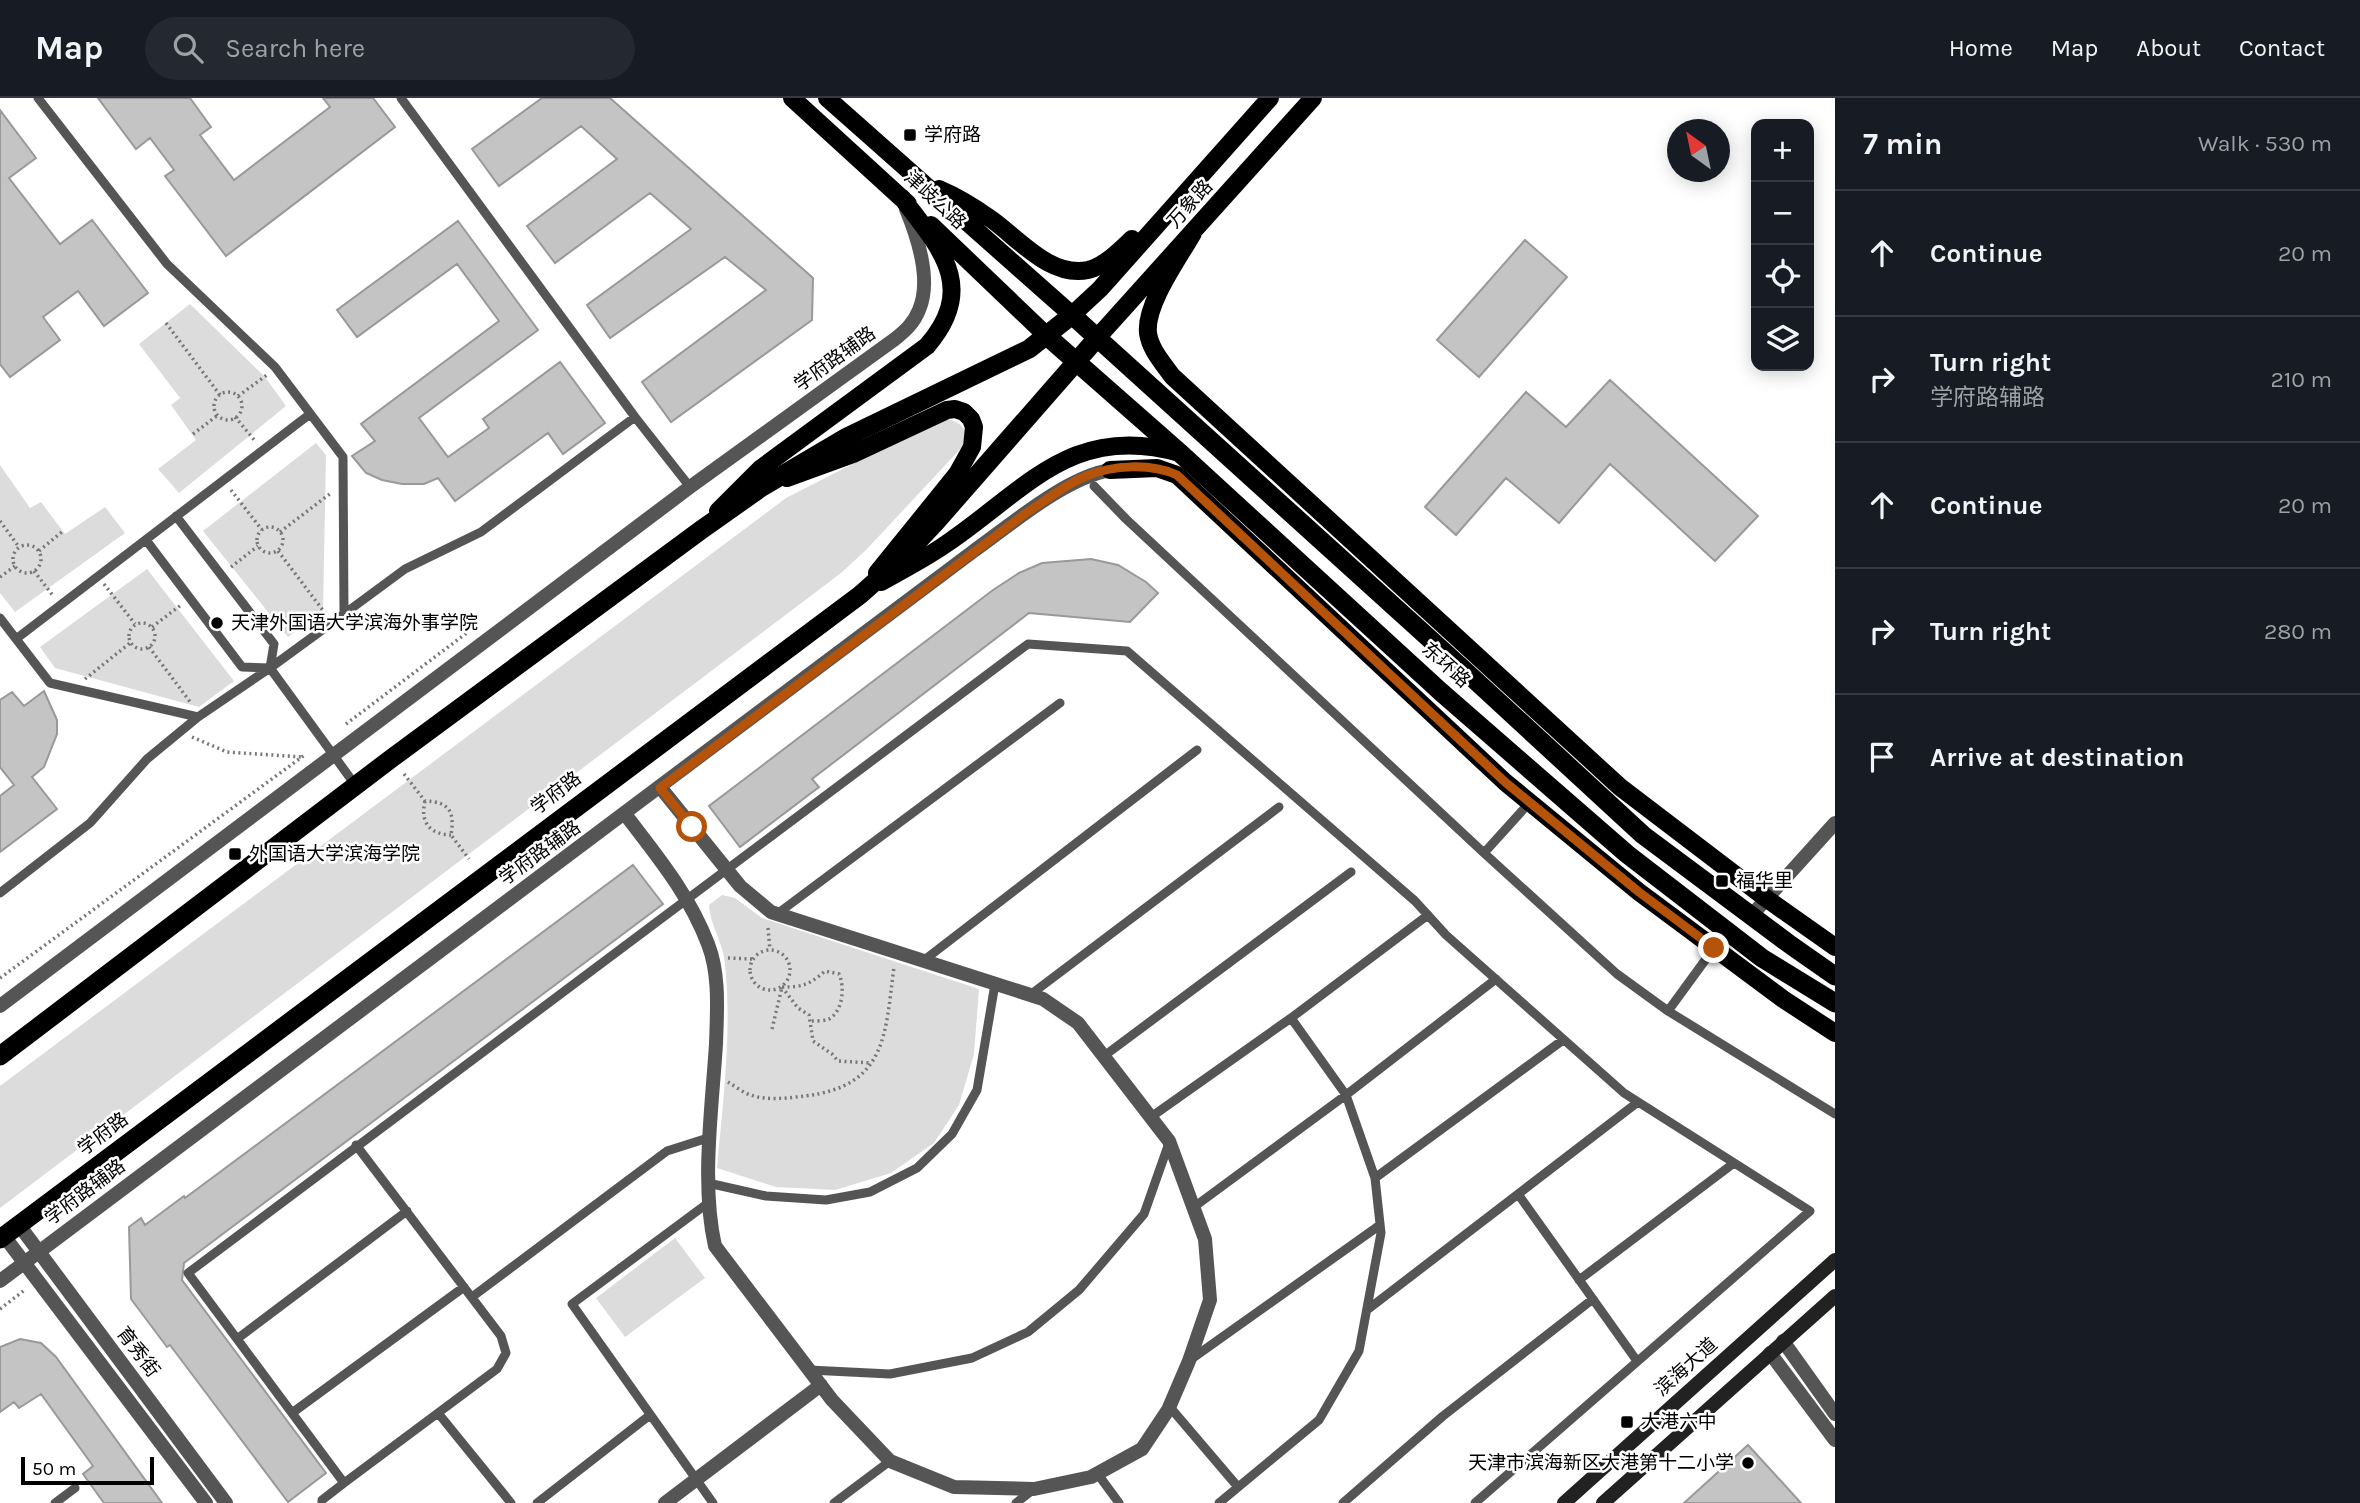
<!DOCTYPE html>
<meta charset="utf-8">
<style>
body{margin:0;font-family:Karla,"Noto Sans SC",sans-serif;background:#242831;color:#f1f3f6}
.controls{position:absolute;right:21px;top:21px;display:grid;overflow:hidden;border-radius:14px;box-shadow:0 4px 18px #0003}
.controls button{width:63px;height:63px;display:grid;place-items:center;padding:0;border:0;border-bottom:2px solid #363941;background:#171b24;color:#f1f3f6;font:35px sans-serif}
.compass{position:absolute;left:1667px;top:21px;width:63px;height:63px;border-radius:50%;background:#171b24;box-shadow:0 4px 18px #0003;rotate:327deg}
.scale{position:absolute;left:21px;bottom:18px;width:133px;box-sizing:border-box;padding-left:7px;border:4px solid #000;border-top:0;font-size:19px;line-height:24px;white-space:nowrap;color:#000;-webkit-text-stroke:5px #fff;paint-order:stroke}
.stop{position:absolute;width:21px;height:21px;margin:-16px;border:5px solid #b45309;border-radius:50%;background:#fff}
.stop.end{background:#b45309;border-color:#fff;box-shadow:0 2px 7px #0008}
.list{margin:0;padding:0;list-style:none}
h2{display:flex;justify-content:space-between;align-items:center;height:91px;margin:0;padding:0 28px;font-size:30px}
h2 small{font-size:23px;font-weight:400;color:#9ea1a6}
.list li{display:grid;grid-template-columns:46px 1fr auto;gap:21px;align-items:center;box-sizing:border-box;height:126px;padding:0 28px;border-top:2px solid #363941}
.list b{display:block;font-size:26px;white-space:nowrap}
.list p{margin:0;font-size:23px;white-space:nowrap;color:#9ea1a6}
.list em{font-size:23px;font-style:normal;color:#9ea1a6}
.icon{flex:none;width:38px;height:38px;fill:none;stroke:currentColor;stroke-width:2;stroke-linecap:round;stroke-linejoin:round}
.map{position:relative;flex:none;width:1835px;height:1405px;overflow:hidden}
header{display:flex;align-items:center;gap:42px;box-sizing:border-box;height:98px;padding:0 35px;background:#171b24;border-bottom:2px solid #363941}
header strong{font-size:33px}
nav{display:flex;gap:38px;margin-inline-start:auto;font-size:24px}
.search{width:490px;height:63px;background:#242831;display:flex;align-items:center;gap:18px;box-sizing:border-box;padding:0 24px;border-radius:38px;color:#9ea1a6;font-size:26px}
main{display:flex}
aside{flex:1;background:#171b24}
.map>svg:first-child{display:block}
</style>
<header>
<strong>Map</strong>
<div class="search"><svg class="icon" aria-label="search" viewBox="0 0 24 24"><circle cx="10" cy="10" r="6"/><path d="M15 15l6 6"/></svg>Search here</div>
<nav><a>Home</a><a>Map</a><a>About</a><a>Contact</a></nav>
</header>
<main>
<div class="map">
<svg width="1835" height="1405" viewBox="0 0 1835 1405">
<rect width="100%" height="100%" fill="#fff"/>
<path fill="#dcdcdc" d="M190,206L265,279L286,308L179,395L158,371L196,342L171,307L180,300L139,246Z
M941,321C952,321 958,323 965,332L964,347L866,452L841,475L0,1110V988L786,400Z
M316,345L326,357L323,513L288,539L203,433Z
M0,367L30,410L41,404L65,436L105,409L125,435L15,514L0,495Z
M147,471L234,583L199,609L55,570L40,549Z
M722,797L735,800L762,820L979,891L974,956L959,1007L934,1045L891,1075L835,1092L776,1089L717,1070C723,1003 733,926 724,859C721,841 710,826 709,807Z
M675,1140L705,1180L625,1239L596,1200Z"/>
<path fill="#c4c4c4" stroke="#999" stroke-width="2" d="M98,0H190L211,29L200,37L234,82L330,9L323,0H373L395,29L226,158L165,78L174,72L150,40L136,51Z
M542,0H610L813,180L812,222L671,324L642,284L766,192L725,159L610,240L587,207L691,131L650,95L555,165L527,128L617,61L581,28L499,88L472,51Z
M0,12L36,60L9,80L60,146L92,122L148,195L104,228L78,193L43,219L60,242L10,279L0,266Z
M458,123L538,232L419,320L448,359L489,330L483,321L560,264L605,325L563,356L548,335L455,403L438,380L424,386H402L382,382L366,375L352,358L375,343L361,326L499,223L457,166L357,239L337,212Z
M1525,142L1567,179L1479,279L1437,242Z
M1610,282L1758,418L1715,463L1610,366L1559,425L1506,380L1456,437L1425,409L1526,294L1566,329Z
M1091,461L1118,467L1146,484L1158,495L1130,524L1029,515L812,681L819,689L740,749L709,708L993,492L1019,475L1042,465Z
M44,593L57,622V636L44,669L32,679L57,711L0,754V698L14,687L0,669V602L12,594L24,608Z
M633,767L663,806L184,1165L182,1182L326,1375L288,1404L170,1247L167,1249L131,1201L129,1129L141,1120L145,1127L184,1098L185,1100Z
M20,1241L41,1245L56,1259L162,1405H104L83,1376L93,1368L41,1296L19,1310L14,1304L0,1314V1249Z
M1748,1347L1801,1405H1684Z"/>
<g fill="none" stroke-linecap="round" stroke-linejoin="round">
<path stroke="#777" stroke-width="3.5" stroke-dasharray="2 3.5" stroke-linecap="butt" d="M166,225L220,297
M214 308a14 14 0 1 1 28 0a14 14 0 1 1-28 0Z
M238,298L267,277
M235,319L256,344
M193,336L218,317
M231,392L262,432
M0,423L19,449
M257 442a13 13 0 1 1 26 0a13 13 0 1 1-26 0Z
M280,434L331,395
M13 461a14 14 0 1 1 28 0a14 14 0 1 1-28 0Z
M39,453L63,433
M278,453L325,515
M231,469L258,448
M34,473L54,499
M0,479L15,468
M104,486L135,526
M129 538a13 13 0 1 1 26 0a13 13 0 1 1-26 0Z
M152,529L181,507
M149,549L191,605
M85,581L130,545
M346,626L468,534
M192,639L227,654L302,659
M404,676L425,703C449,704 455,713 451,737L469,761
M425,703C420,724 429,736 451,737
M768,830L770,852
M750 872a20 20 0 1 1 40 0a20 20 0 1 1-40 0Z
M728,860L753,861
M0,880L306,656
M782,889L798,910L809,917L813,943L832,956L838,963L872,965
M782,889C803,889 809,887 825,873L839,876C845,889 843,913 829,921C824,923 816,923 811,923
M772,931L782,889
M728,984C735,988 743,995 751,997C767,1003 788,1000 805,998C887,988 885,937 894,869
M0,1211L26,1191"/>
<path stroke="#555" stroke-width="9" d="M401,0L635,319L690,389
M1094,388L1126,421L1484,755L1617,876L1668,913L1835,1016
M176,418L274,546L270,570L356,688
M146,442L242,569L270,570
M344,516L405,471L481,434L635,319
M0,520L50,585L198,619L270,570L344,516L343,359L275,269L167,166L38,0
M16,541L310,316
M1484,755L1530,704
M0,795L90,725L147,661L198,619
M777,816L1060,605
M923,863L1197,652
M1030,897L1279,709
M1668,913L1714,850L1731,836
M1104,958L1351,774
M1151,1019L1291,920L1428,817
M1375,1080L1563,942
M708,1085L766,1098L826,1102L870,1094L917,1070L952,1036L977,992L995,886
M1518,1096L1637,1263
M708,1105L572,1206L713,1405
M1194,1109L1346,997L1496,881
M1579,1182L1734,1065
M472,1199L667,1053L711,1039
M1367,1212L1638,1004
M237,1241L407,1113
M1190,1262L1380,1127
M809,1272L890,1276L972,1260L1028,1234L1079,1192L1144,1116L1169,1045
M1169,1308L1238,1389
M292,1315L464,1189
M438,1315L511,1405
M1097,1375L1119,1405
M344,1385L497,1271L506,1255L501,1238L356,1047
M55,1405L75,1390
M322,1405V1402L344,1385L188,1175L1028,546L1127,553L1415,803L1446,837L1624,995L1810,1113L1475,1405
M537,1405L650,1317
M834,1405L890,1363
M1016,1405L1034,1391
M1219,1405L1319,1322L1359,1253L1381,1135L1375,1080L1346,997L1291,920
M1343,1405L1443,1318L1593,1201"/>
<path stroke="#555" stroke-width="14" d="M625,716C657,758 689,796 708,846C720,877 717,913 716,946C712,1010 701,1087 715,1148L832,1302L890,1363L954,1389L1034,1391L1091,1379L1142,1351L1168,1312L1189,1263L1210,1202L1205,1141L1169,1043L1078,925L1043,901L771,814L740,788L660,689
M1751,818L1835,725
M0,908L690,389L895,241C905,233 914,225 919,212C932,182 918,140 906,111
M0,1183L975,452C1013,425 1065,380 1110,372
M665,1405L821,1287"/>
<path stroke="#555" stroke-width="14" d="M19,1127L226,1405
M4,1138L206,1405
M1783,1243L1835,1316
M1770,1255L1835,1342"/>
<path stroke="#222" stroke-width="14" d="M1564,1405L1835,1162
M1603,1405L1835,1198"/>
<path stroke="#000" stroke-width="18" d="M792,0L908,106
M827,0L1072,217L1100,191L1270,0
M939,91C958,99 974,109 991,121C1018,140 1050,180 1088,172C1105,168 1120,152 1132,141
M931,127L1047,238
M1193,135C1179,160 1145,206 1148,235C1150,251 1163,265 1172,278L1620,689L1767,801L1835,849
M1097,240L1313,0
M1110,372L1157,370L1177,377L1505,684L1639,794L1783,901L1835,935
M787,380L853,356L947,312L955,311L964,314L971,321L974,329L972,349L957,376L877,475
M718,413L760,371L927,248C978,189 940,150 902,100
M881,484C903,472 926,460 946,446C1026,392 1072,324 1180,355"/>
<path stroke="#000" stroke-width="19" d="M1047,238L1180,355L1441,594L1627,756L1762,860L1835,905
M0,958L392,660L701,432L762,389L847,339L1029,251L1072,217L1463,571L1643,737L1792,848L1835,878
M0,1141L860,497L904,458L936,424L1097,240"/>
</g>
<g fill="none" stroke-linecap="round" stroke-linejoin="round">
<path stroke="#b45309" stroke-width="9" d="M692,729L660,690L1026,415C1045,403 1066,386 1086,378C1113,367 1151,365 1177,377L1505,684L1639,794L1714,850"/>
</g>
<g fill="#000" stroke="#fff" stroke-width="2.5">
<rect x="903" y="30" width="14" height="14" rx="3.5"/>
<circle cx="217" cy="525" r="7"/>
<rect x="228" y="749" width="14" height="14" rx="3.5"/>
<rect x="1715" y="776" width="14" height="14" rx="3.5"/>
<rect x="1620" y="1317" width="14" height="14" rx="3.5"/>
<circle cx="1748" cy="1365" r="7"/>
</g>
<g text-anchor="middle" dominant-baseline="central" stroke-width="5" stroke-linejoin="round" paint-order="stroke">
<g font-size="19" fill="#000" stroke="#fff" text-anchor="start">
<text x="924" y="37">学府路</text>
<text x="231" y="525">天津外国语大学滨海外事学院</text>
<text x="249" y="756">外国语大学滨海学院</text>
<text x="1736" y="783">福华里</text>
<text x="1641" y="1324">大港六中</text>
<text x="1734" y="1365" text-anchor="end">天津市滨海新区大港第十二小学</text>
</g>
<g font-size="19" fill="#000" stroke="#fff">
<text transform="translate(935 102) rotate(43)">津歧公路</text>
<text transform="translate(1190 106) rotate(-48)">万象路</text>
<text transform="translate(835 261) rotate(-36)">学府路辅路</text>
<text transform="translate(1446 567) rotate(42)">东环路</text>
<text transform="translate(556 695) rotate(-37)">学府路</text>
<text transform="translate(540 755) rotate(-36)">学府路辅路</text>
<text transform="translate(103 1036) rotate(-37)">学府路</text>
<text transform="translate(85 1094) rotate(-37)">学府路辅路</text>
<text transform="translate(138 1254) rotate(53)">育秀街</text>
<text transform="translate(1686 1269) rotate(-42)">滨海大道</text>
</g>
</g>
</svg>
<div class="controls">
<button>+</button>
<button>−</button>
<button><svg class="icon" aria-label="locate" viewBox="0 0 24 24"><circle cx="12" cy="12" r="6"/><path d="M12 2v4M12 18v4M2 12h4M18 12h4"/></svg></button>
<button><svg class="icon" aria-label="layers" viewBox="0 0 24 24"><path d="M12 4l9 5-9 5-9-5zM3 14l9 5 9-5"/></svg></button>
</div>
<svg class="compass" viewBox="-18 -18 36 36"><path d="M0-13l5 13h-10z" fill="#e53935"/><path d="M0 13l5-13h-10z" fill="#9ea1a6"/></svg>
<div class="scale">50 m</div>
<div class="stop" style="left:692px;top:729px"></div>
<div class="stop end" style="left:1714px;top:850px"></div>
</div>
<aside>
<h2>7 min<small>Walk · 530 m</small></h2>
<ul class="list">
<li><svg class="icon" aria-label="ahead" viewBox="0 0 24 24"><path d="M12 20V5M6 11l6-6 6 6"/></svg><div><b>Continue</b></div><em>20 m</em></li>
<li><svg class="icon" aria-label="right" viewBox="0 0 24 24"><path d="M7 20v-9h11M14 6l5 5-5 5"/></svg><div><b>Turn right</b><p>学府路辅路</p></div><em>210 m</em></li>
<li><svg class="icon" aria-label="ahead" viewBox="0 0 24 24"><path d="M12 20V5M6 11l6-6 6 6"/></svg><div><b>Continue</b></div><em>20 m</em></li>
<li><svg class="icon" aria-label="right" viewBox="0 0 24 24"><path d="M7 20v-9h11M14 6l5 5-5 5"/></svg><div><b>Turn right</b></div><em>280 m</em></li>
<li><svg class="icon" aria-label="arrive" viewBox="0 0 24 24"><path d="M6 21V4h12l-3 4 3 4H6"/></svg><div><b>Arrive at destination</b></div></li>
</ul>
</aside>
</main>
